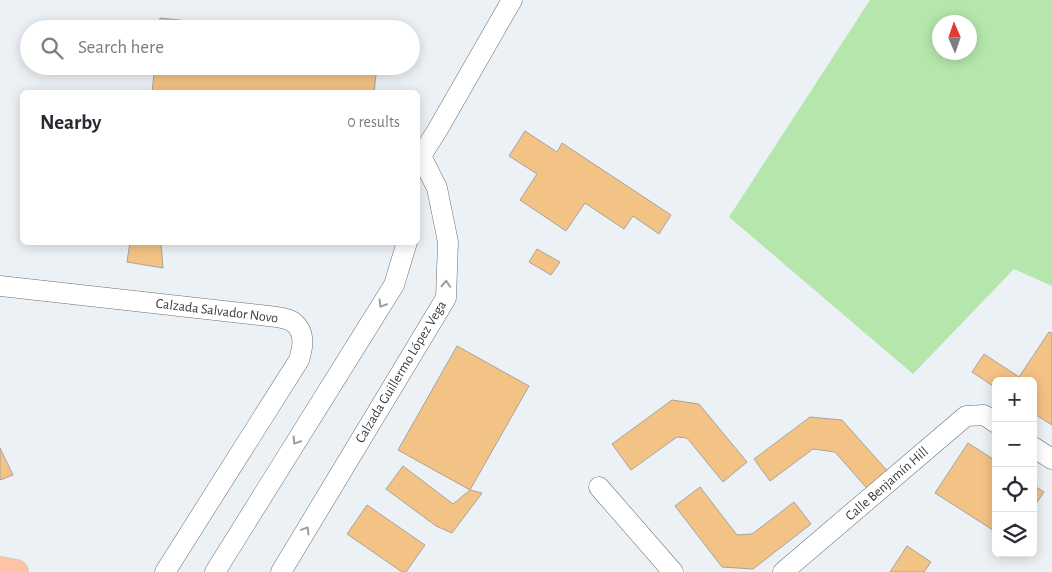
<!DOCTYPE html>
<meta charset="utf-8">
<style>
body{margin:0;font-family:"Alegreya Sans",sans-serif;background:#f2f2f3;color:#2b2b33}
.controls{position:absolute;right:15px;bottom:15px;display:grid;overflow:hidden;border-radius:8px;box-shadow:0 2px 12px #0003}
.controls button{width:45px;height:45px;display:grid;place-items:center;padding:0;border:0;border-bottom:1px solid #e1e1e2;background:#fff;color:#2b2b33;font:25px sans-serif}
.compass{position:absolute;left:932px;top:15px;width:45px;height:45px;border-radius:50%;background:#fff;box-shadow:0 2px 12px #0003;rotate:358deg}
.list{margin:0;padding:0;list-style:none}
h2{display:flex;justify-content:space-between;align-items:center;height:65px;margin:0;padding:0 20px;font-size:21px}
h2 small{font-size:16px;font-weight:400;color:#7c7c81}
.icon{flex:none;width:28px;height:28px;fill:none;stroke:currentColor;stroke-width:2;stroke-linecap:round;stroke-linejoin:round}
.map{position:relative;flex:none;width:1052px;height:572px;overflow:hidden}
.search{position:absolute;background:#fff;box-shadow:0 2px 12px #0003;left:20px;top:20px;width:400px;height:55px;display:flex;align-items:center;gap:12px;box-sizing:border-box;padding:0 18px;border-radius:28px;color:#7c7c81;font-size:19px}
.panel{position:absolute;background:#fff;box-shadow:0 2px 12px #0003;left:20px;top:90px;width:400px;height:155px;border-radius:8px}
.map>svg:first-child{display:block}
</style>
<div class="map">
<svg width="1052" height="572" viewBox="0 0 1052 572">
<rect width="100%" height="100%" fill="#ecf1f5"/>
<path fill="#b5e6ab" fill-rule="evenodd" d="M870,0H1052V286L1014,269L913,374L729,217ZM940,22H970V52H940Z"/>
<path fill="#f3c285" stroke="#a7a49f" d="M160,18L263,29H159Z
M155,66H377L374,92H152Z
M525,131L557,152L562,143L671,215L659,234L633,216L624,229L585,203L566,231L520,200L537,174L509,156Z
M130,242H161L163,268L127,262Z
M537,249L560,262L551,275L529,262Z
M1049,332L1052,333V425L1033,413V381H996V388L972,372L984,354L1019,377Z
M457,346L529,386L470,490L398,450Z
M672,400L699,404L747,462L723,482L687,438L677,437L631,470L612,444Z
M810,417L842,420L891,475L871,493L835,452L813,449L770,481L754,459Z
M968,443L996,461V532L935,493Z
M0,448L13,475L0,480Z
M403,466L453,504L470,490L482,493L452,533L436,526L386,489Z
M1033,485L1044,492L1033,508Z
M700,487L737,535L752,534L794,502L811,524L753,569L722,567L675,506Z
M367,505L425,545L406,572H402L347,534Z
M907,546L931,562L924,572H890Z"/>
<g fill="none" stroke-linecap="round" stroke-linejoin="round">
<g stroke="#696d70" stroke-width="21">
<path id="minor" d="M418,166L421,156L438,129L512,0
M0,286L277,317C282,318 289,319 293,322C306,332 303,347 299,360L165,572
M1033,447L1052,459
M599,487L673,572
M215,572L394,285L407,242
M281,572L446,298L448,242L437,188L421,156
M783,572L966,416L984,415L996,423"/>
</g>
<g stroke="#cccccd" stroke-width="26">
<path id="major" d="M0,569L16,572"/>
</g>
<use href="#minor" stroke="#fff" stroke-width="20"/>
<use href="#major" stroke="#fdc3a6" stroke-width="25"/>
</g>
<defs><path id="oneway-chevron" d="M-2-3.5L2.5 0L-2 3.5" fill="none" stroke-width="1.6" stroke-linecap="round" stroke-linejoin="round" transform="scale(1.25)"/></defs>
<g stroke="#9c9d9e">
<use href="#oneway-chevron" transform="translate(446 284) rotate(-87)"/>
<use href="#oneway-chevron" transform="translate(382 304) rotate(122)"/>
<use href="#oneway-chevron" transform="translate(296 441) rotate(122)"/>
<use href="#oneway-chevron" transform="translate(306 530) rotate(-59)"/>
</g>
<g text-anchor="middle" dominant-baseline="central" stroke-width="4.5" stroke-linejoin="round" paint-order="stroke">
<g font-size="14" fill="#393b3d" stroke="#fff">
<text transform="translate(217 311) rotate(7)">Calzada Salvador Novo</text>
<text transform="translate(401 372) rotate(-59)">Calzada Guillermo López Vega</text>
<text transform="translate(887 484) rotate(-41)">Calle Benjamín Hill</text>
</g>
</g>
</svg>
<div class="controls">
<button>+</button>
<button>−</button>
<button><svg class="icon" aria-label="locate" viewBox="0 0 24 24"><circle cx="12" cy="12" r="6"/><path d="M12 2v4M12 18v4M2 12h4M18 12h4"/></svg></button>
<button><svg class="icon" aria-label="layers" viewBox="0 0 24 24"><path d="M12 4l9 5-9 5-9-5zM3 14l9 5 9-5"/></svg></button>
</div>
<svg class="compass" viewBox="-18 -18 36 36"><path d="M0-13l5 13h-10z" fill="#e53935"/><path d="M0 13l5-13h-10z" fill="#7c7c81"/></svg>
<div class="search"><svg class="icon" aria-label="search" viewBox="0 0 24 24"><circle cx="10" cy="10" r="6"/><path d="M15 15l6 6"/></svg>Search here</div>
<section class="panel">
<h2>Nearby<small>0 results</small></h2>
<ul class="list">
</ul>
</section>
</div>
